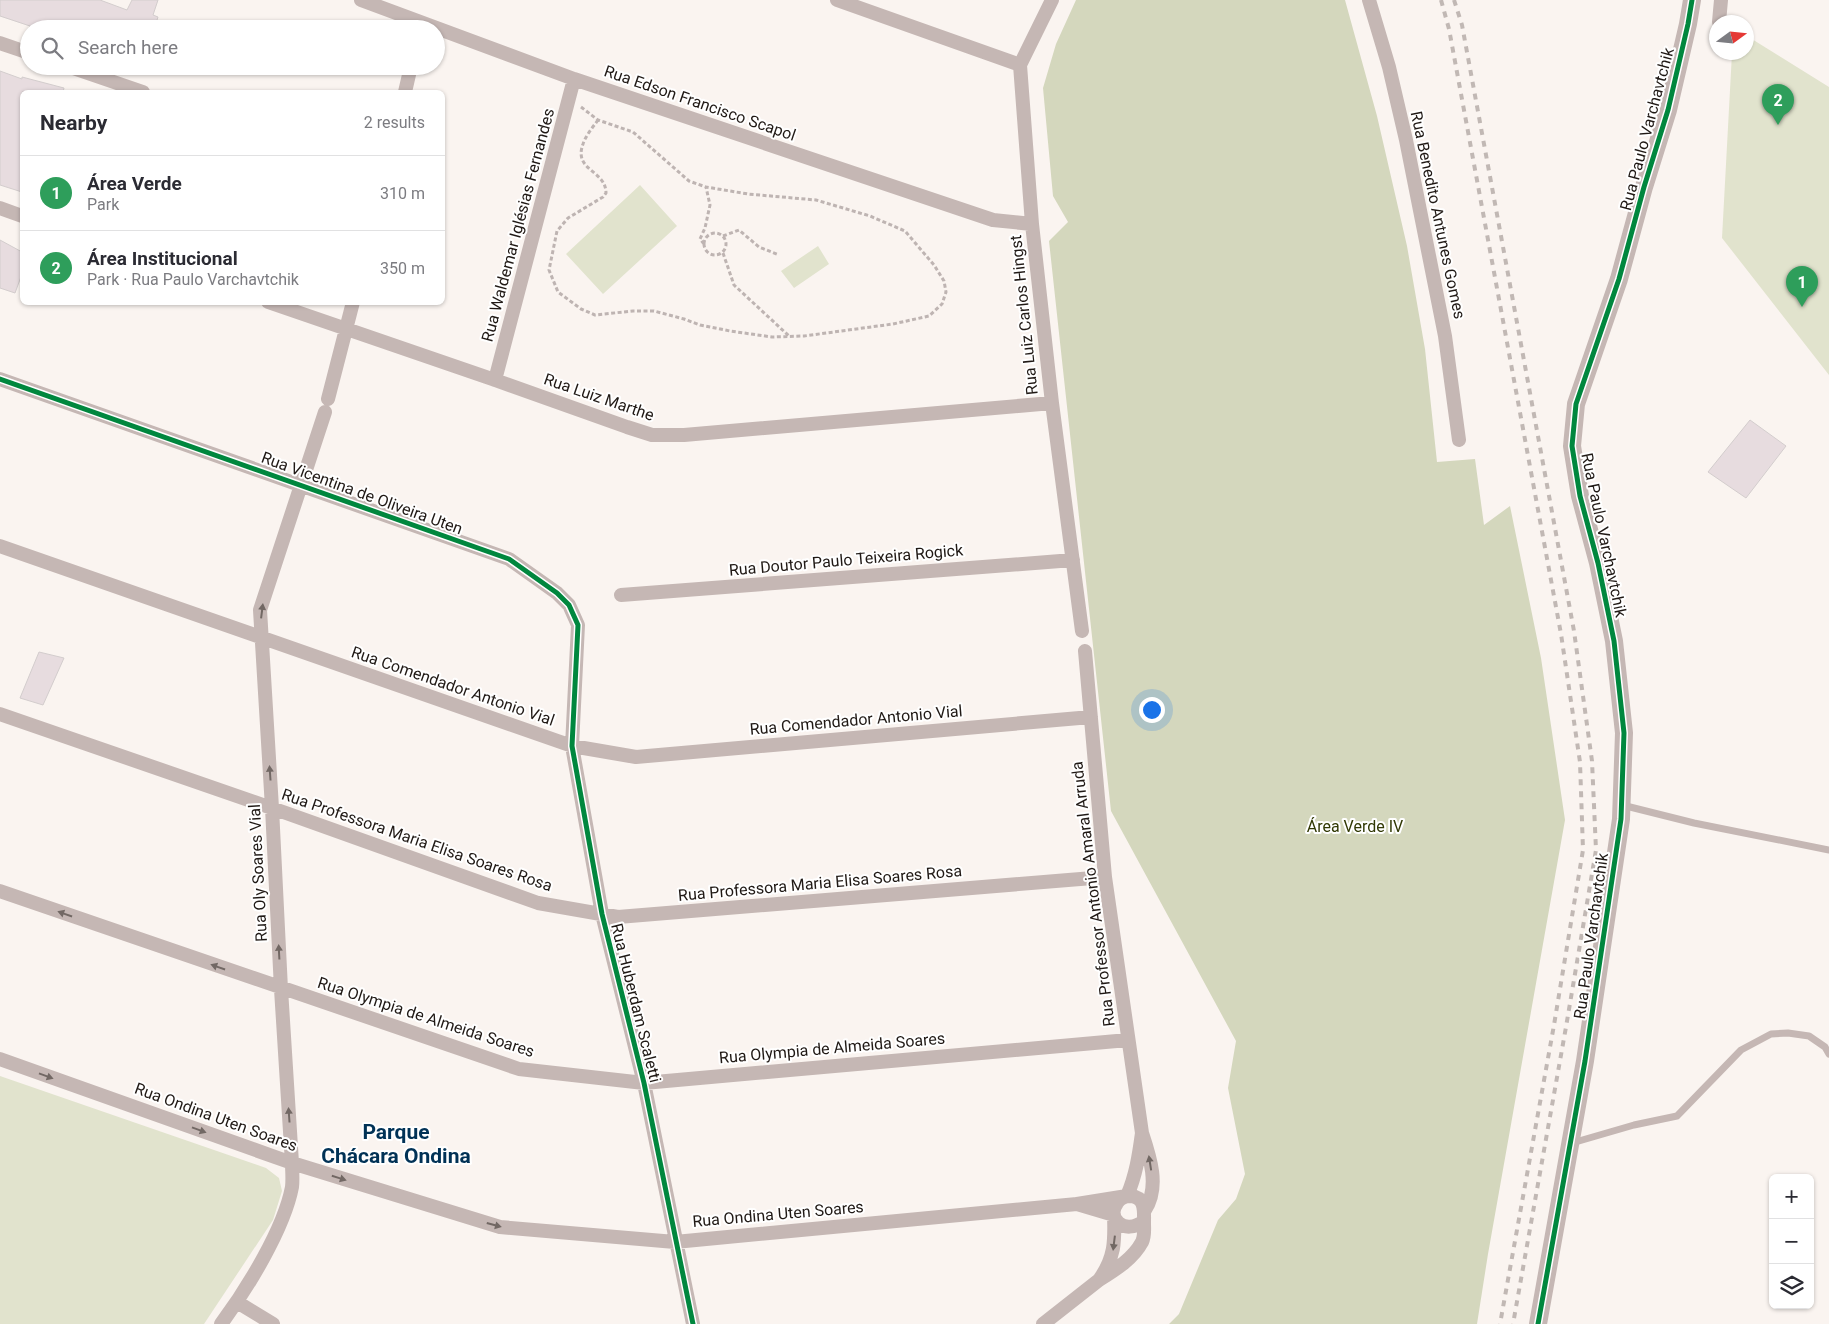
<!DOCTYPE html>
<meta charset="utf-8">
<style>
body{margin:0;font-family:Roboto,sans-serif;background:#f2f2f3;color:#2b2b33}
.controls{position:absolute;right:15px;bottom:15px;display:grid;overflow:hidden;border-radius:8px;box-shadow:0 1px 4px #0004}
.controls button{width:45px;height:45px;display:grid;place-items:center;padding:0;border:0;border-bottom:1px solid #e1e1e2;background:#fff;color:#2b2b33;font:25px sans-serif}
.compass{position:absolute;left:1709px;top:15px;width:45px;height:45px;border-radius:50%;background:#fff;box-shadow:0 1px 4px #0004;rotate:75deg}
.you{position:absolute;left:1151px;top:709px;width:18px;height:18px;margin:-12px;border:4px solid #fff;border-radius:50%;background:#1a73e8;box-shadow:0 0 0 8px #1a73e833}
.badge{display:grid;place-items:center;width:32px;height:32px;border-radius:50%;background:#db2777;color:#fff;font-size:16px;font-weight:700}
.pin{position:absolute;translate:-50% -41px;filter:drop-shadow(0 1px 2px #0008)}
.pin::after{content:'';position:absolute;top:26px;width:18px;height:15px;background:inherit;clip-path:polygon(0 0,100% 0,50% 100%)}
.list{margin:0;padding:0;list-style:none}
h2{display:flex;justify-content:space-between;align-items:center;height:65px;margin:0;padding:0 20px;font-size:21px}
h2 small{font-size:16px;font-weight:400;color:#7c7c81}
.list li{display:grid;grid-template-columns:32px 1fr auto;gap:15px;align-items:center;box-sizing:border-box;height:75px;padding:0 20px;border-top:1px solid #e1e1e2}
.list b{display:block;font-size:19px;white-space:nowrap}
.list p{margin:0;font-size:16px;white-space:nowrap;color:#7c7c81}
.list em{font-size:16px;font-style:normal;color:#7c7c81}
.icon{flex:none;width:28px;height:28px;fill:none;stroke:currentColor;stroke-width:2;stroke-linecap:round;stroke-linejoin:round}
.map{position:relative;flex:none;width:1829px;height:1324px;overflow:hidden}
.search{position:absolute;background:#fff;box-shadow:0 1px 4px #0004;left:20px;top:20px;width:425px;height:55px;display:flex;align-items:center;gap:12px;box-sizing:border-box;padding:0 18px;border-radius:28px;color:#7c7c81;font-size:19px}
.panel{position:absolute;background:#fff;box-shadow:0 1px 4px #0004;left:20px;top:90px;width:425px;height:215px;border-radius:8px}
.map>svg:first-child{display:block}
</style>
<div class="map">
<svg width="1829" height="1324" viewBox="0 0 1829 1324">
<rect width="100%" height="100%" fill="#faf4f0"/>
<path fill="#e1e3cd" d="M1747,36L1829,87V375L1722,238L1732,53L1746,52Z
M640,185L677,226L603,294L566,254Z
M818,246L829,264L794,288L781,271Z
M0,1076L266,1168L279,1178L282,1191L273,1220L204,1324H0Z"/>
<path fill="#d4d7bd" d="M1076,0H1345L1377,116L1407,246L1425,349L1437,462L1475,459L1484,525L1510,506L1541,658L1565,820L1488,1254L1477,1324H1169L1179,1314L1218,1220L1236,1199L1245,1174L1228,1088L1236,1041L1111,811L1049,241L1068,222L1053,196L1043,88L1056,44Z"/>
<path fill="#e7dcdf" stroke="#d3cdcd" d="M0,0H100L127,10L132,0H158L153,15L158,17L154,29H29L30,26L0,16Z
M0,71L22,79V77L64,88L63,92H22V192L0,185Z
M0,240L22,252V274L15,293L0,288Z
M1750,420L1786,446L1746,498L1708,472Z
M39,652L64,658L43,705L20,698Z"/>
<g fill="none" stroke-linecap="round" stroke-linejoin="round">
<path stroke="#beb4b2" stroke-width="3" stroke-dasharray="4 2.5" stroke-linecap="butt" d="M581,107L598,120L633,132L689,181L706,187L748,194L816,200L870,216L905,231L934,265L944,281L946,292L942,304L929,316L893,324L804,336L772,337L730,331L700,325L684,319L654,311H633L595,315L581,309L558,292L549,270L557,231L568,218L603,197L606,193C606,170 573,171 583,144C586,135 593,127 598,120
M704 244a11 11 0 1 1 22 0a11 11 0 1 1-22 0Z
M723,236L739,230L759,247L779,255
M704,244L700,239L705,228L710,205L706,187
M723,253L734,285L789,336"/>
<path stroke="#c5b7b4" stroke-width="7" d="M1622,805L1694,823L1829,850
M1572,1143L1634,1125L1677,1116L1741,1050L1771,1034L1788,1033L1809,1036L1825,1047L1829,1054"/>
<path stroke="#c5b7b4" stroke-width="14" d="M361,0L574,79L993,220L1032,224
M837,0L1020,65
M1052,0L1020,65L1032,224L1052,403L1082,631
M1369,0L1389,67L1406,140L1445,336L1459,440
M1719,22L1721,0
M0,43L29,53
M67,66L143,92
M405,92L411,66
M0,208L22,216
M268,302L495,380L627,427L652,435H684L1052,403
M0,379L509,559L557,593L569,605L578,625L572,746L602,914L644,1083L693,1324
M495,380L574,79
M328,399L353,302
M0,546L572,746L636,757L1091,717
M621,595L1073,560
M1085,651L1105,877L1142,1133
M0,714L286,813L538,903L618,917L1105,877
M0,891L519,1069L644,1083L1128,1040
M0,1059L292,1163L500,1227L675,1242L1077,1204
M1144,1221C1124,1236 1106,1218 1117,1203C1120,1198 1125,1196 1130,1196C1146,1197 1144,1211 1144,1223C1144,1229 1145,1236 1142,1242C1133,1259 1115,1270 1099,1280C1115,1258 1115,1241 1114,1215L1077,1204L1127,1196C1136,1175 1139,1155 1142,1133C1150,1157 1160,1187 1145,1210
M237,1302L273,1324
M221,1324C247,1289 284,1229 292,1187C293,1179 292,1171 292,1163L281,989L272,808L260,610L325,412
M1043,1324L1099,1280"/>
<path stroke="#c5b7b4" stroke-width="18" d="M1538,1324L1585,1061L1621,819L1624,733L1614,641L1598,563L1580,496L1572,446L1576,404L1619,279L1644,187L1668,110L1688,24L1692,0"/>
<path stroke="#c1b8b4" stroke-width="4" stroke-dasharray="6 6" stroke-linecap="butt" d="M1441,0L1449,29L1561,634L1580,762L1583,850L1554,1025L1500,1324
M1454,0L1462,25L1574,631L1592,761L1596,850L1566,1027L1513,1324"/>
<g stroke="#fff" stroke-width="8">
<path id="cycleway" d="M0,379L509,559L557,593L569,605L578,625L572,746L602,914L644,1083L693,1324
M1538,1324L1585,1061L1621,819L1624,733L1614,641L1598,563L1580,496L1572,446L1576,404L1619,279L1644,187L1668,110L1688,24L1692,0"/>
</g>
<use href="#cycleway" stroke="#00873e" stroke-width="5"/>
</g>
<defs><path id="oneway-solid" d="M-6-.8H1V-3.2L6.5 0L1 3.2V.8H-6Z" transform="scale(1.25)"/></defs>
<g fill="#726864">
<use href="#oneway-solid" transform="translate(262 611) rotate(-83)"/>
<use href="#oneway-solid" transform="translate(270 773) rotate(-94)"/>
<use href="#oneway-solid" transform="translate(65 914) rotate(-161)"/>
<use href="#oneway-solid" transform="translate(279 952) rotate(-93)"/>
<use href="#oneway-solid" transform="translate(218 967) rotate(-161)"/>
<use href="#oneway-solid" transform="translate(46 1076) rotate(20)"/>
<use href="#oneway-solid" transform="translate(289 1115) rotate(-94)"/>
<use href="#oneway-solid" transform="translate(199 1130) rotate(20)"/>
<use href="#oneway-solid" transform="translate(1150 1163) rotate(-99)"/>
<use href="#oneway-solid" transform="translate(339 1178) rotate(17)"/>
<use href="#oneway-solid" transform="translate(494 1225) rotate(15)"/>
<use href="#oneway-solid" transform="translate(1114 1243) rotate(97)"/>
</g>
<g text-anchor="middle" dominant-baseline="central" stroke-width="4" stroke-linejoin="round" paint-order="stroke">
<g font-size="16" fill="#201915" stroke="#fff">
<text transform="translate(700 103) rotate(19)">Rua Edson Francisco Scapol</text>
<text transform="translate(1647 129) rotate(-75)">Rua Paulo Varchavtchik</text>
<text transform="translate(1438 215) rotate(78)">Rua Benedito Antunes Gomes</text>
<text transform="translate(518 225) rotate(-75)">Rua Waldemar Iglésias Fernandes</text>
<text transform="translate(1024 315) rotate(-96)">Rua Luiz Carlos Hingst</text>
<text transform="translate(599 397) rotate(19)">Rua Luiz Marthe</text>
<text transform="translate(362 493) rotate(20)">Rua Vicentina de Oliveira Uten</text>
<text transform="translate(1604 535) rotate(78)">Rua Paulo Varchavtchik</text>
<text transform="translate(846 560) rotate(-5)">Rua Doutor Paulo Teixeira Rogick</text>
<text transform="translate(453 686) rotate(19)">Rua Comendador Antonio Vial</text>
<text transform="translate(856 720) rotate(-5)">Rua Comendador Antonio Vial</text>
<text transform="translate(417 840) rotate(19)">Rua Professora Maria Elisa Soares Rosa</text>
<text transform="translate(258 873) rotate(-93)">Rua Oly Soares Vial</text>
<text transform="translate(820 883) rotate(-5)">Rua Professora Maria Elisa Soares Rosa</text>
<text transform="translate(1093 894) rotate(-97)">Rua Professor Antonio Amaral Arruda</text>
<text transform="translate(1591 936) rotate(-82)">Rua Paulo Varchavtchik</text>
<text transform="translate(636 1003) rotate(76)">Rua Huberdam Scaletti</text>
<text transform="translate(426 1017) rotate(18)">Rua Olympia de Almeida Soares</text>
<text transform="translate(832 1048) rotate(-5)">Rua Olympia de Almeida Soares</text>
<text transform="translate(216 1117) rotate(20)">Rua Ondina Uten Soares</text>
<text transform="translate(778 1214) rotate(-5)">Rua Ondina Uten Soares</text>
</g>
<g font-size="16" fill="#313904" stroke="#fff">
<text x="1355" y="826">Área Verde IV</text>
</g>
<g font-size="21" font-weight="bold" fill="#013256" stroke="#fff">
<text x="396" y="1132">Parque<tspan x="396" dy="24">Chácara Ondina</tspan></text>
</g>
</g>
</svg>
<div class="controls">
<button>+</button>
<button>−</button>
<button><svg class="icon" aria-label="layers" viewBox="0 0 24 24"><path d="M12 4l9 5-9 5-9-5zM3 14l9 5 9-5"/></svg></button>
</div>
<svg class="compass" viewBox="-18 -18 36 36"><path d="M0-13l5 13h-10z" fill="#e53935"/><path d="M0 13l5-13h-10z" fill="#7c7c81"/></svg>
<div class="you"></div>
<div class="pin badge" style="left:1802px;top:307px;background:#2e9e5b">1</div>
<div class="pin badge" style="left:1778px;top:125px;background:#2e9e5b">2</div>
<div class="search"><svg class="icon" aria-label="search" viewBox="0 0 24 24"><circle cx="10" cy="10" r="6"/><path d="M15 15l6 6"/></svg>Search here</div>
<section class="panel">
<h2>Nearby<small>2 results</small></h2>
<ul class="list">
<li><span class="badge" style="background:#2e9e5b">1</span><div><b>Área Verde</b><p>Park</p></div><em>310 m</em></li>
<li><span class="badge" style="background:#2e9e5b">2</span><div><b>Área Institucional</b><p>Park · Rua Paulo Varchavtchik</p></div><em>350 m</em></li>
</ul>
</section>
</div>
